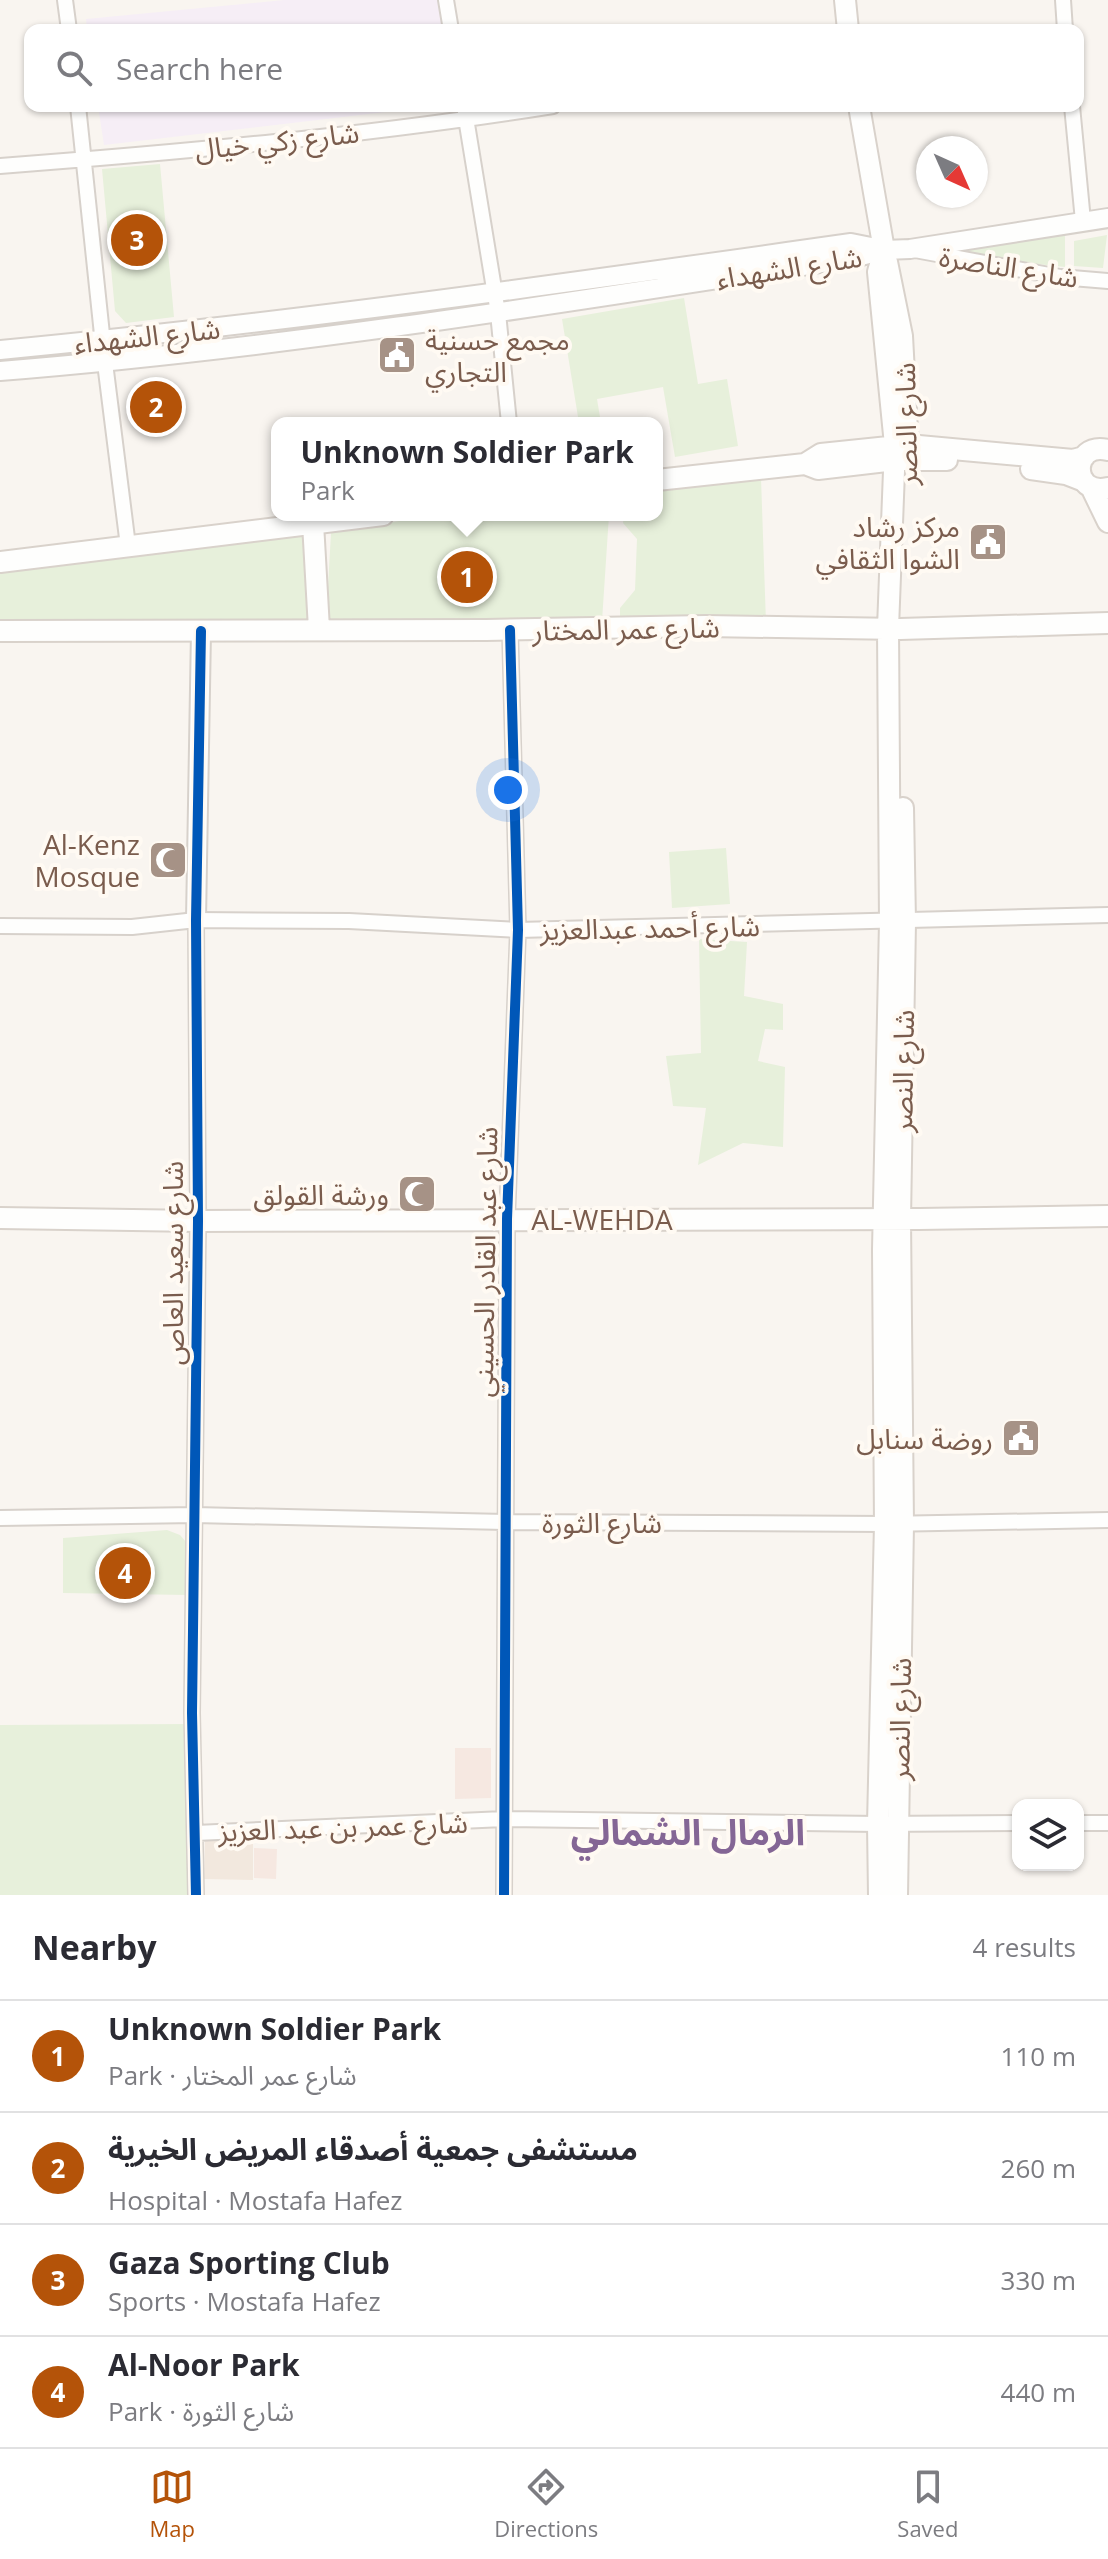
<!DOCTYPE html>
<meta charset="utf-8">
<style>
body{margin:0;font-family:"Open Sans","Noto Sans Arabic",sans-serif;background:#f7f7f7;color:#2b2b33}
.controls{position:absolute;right:24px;bottom:24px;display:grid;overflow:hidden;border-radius:16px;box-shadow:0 2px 6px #0004}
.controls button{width:72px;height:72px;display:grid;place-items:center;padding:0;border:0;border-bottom:2px solid #e1e1e2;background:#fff;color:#2b2b33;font:40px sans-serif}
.compass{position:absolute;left:916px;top:136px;width:72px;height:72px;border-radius:50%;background:#fff;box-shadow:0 2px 6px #0004;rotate:135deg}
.you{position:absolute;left:508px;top:790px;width:28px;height:28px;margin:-20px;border:6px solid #fff;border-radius:50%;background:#1a73e8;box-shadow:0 0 0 12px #1a73e833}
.badge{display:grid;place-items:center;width:52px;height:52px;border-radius:50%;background:#b45309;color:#fff;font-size:26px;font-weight:700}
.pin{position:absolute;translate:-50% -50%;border:4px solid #fff;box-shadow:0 2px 8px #0006}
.popup{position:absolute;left:271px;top:417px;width:392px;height:104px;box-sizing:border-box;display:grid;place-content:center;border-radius:16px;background:#fff;filter:drop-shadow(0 2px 6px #0005);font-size:26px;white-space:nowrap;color:#7c7c81}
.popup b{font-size:30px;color:#2b2b33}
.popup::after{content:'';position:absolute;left:50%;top:100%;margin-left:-16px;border:16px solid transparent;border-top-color:#fff}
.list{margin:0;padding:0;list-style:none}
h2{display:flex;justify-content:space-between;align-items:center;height:104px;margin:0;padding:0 32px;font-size:34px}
h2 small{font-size:26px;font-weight:400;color:#7c7c81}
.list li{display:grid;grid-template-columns:52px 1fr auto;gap:24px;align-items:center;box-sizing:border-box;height:112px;padding:0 32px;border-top:2px solid #e1e1e2}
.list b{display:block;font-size:30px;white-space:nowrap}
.list p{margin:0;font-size:26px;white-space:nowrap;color:#7c7c81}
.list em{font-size:26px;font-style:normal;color:#7c7c81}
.icon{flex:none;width:44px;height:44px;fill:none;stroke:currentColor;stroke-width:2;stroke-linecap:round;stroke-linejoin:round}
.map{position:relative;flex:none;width:1108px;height:1895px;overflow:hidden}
.search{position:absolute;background:#fff;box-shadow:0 2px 6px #0004;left:24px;right:24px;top:24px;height:88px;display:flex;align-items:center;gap:20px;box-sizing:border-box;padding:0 28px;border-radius:16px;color:#7c7c81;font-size:30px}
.sheet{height:552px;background:#fff}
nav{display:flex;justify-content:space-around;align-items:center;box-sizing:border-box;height:112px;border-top:2px solid #e1e1e2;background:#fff;font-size:22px;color:#7c7c81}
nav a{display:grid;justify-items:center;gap:4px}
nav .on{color:#b45309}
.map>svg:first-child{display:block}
</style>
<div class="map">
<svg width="1108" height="1895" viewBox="0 0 1108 1895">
<rect width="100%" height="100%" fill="#f9f5f0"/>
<path fill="#f2e8de" d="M205,1837L253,1838V1880L204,1879Z"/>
<path fill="#f6e8e1" d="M455,1748H491V1798L455,1799Z
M254,1848L277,1849L276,1879L254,1878Z"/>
<path fill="#f6eef6" d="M284,0H448L451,30H87L86,19Z
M98,106H436L104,145Z"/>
<path fill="#e7f0db" d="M160,164L174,317L126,323L115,311L102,169Z
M1065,229V267L946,254L944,247Z
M1107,235L1103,268L1074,266V241Z
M684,298L698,384L727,379L738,446L675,457L663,387L597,399L601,423H579L562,319Z
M761,478L766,623L620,622V608L635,590L637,539L623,523L624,515H657V492Z
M433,515H609L602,621L326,622L331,533Z
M307,530L313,624L0,626V571Z
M726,848L730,904L672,908L669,852Z
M699,939L747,942L744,996L783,1004V1030L765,1029L758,1061L785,1067L783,1147L743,1143L698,1165L706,1108L673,1106L666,1056L701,1053Z
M167,1530L180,1535L186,1542L188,1595L63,1593V1538Z
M189,1724L190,1895H0V1725Z"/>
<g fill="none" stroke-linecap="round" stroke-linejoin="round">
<g stroke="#d7d1cb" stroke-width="18">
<path id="minor" d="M65,0L69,30
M446,0L451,30
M1063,0L1065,30
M78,106L105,363L128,546
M464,106L498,313L509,423
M1072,106L1083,221
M0,166C185,152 370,135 553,106
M915,250L1060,277L1108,281
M196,920L198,1221L192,1713L196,1895
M0,926L132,927L196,920L349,921L518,930L1108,915
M0,1518L195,1515L505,1522L885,1524L1108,1520
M1078,1823H1108
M196,1833L504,1819L878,1824L1018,1823
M504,1895L507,1219L518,930L510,630"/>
</g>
<g stroke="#d7d1cb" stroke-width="22">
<path id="tertiary" d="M0,350C285,323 568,283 851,243L881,249
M0,371C286,348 570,302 853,258L884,250L910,249L1108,218
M196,920L201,631"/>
</g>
<g stroke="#d9d2cb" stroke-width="24">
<path id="secondary" d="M845,0L848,30
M859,106L884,250L878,272L895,445L888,628L890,922L883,1250L885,1524L878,1824L879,1895
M887,262L902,336L908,448
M1108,450C1070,441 1071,497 1108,488
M805,464L818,469L895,460H947
M1031,469L1066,474L1084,481
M657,480L805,464L821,454L908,445L1073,460L1084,457
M1091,487L1108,522
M313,523L319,629
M0,562L383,515
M0,631L486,630L706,626L900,629L1108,623
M0,1218L198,1221L919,1219L1108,1216
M897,1895L903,1524L900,1219L905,922L903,808"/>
</g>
<use href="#minor" stroke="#fefefd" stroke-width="14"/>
<use href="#tertiary" stroke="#fefefd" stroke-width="18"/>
<use href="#secondary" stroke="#fefefd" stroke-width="20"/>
<g stroke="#fffaf3" stroke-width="15">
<path id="cycleway" d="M196,1895L192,1713L198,1221L196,920L201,631
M504,1895L507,1219L518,930L510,630"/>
</g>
<use href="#cycleway" stroke="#0057b8" stroke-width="10"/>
</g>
<defs>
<g id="civic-square" transform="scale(2)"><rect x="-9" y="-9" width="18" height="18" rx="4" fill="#a69286" stroke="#fffaf3"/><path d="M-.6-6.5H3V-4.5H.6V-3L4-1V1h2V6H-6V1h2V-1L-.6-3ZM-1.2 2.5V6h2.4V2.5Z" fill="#fff"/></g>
<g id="mosque-square" transform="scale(2)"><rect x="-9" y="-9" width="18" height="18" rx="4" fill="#a69286" stroke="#fffaf3"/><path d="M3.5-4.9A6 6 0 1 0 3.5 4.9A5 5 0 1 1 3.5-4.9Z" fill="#fff"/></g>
</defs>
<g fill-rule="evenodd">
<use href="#civic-square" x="397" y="355"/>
<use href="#civic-square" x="988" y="542"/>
<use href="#mosque-square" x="168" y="860"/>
<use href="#mosque-square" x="417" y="1194"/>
<use href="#civic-square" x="1021" y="1438"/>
</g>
<g text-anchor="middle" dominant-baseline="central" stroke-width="8" stroke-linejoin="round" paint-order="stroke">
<g font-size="28" fill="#7a5c4d" stroke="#fffaf3">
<text transform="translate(277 140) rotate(-6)">شارع زكي خيال</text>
<text transform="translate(1009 266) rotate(9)">شارع الناصرة</text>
<text transform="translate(789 267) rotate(-9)">شارع الشهداء</text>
<text transform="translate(147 335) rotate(-6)">شارع الشهداء</text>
<text transform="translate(905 424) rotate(-91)">شارع النصر</text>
<text transform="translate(626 628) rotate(-1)">شارع عمر المختار</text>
<text transform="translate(650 927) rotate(-1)">شارع أحمد عبدالعزيز</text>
<text transform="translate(902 1071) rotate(-89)">شارع النصر</text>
<text x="602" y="1219">AL-WEHDA</text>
<text transform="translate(484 1262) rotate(-89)">شارع عبد القادر الحسيني</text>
<text transform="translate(172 1263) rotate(-90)">شارع سعيد العاص</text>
<text x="602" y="1522">شارع الثورة</text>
<text transform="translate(899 1719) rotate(-89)">شارع النصر</text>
<text transform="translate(343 1826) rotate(-2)">شارع عمر بن عبد العزيز</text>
</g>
<g font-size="28" fill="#7a5c4d" stroke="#fffaf3" text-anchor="end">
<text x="425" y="339" text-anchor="start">مجمع حسنية<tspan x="425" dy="32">التجاري</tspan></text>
<text x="960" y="526">مركز رشاد<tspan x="960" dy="32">الشوا الثقافي</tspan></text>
<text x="140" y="844">Al-Kenz<tspan x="140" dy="32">Mosque</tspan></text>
<text x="389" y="1194">ورشة القولق</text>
<text x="993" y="1438">روضة سنابل</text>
</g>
<g font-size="36" font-weight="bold" fill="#846695" stroke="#fffaf3">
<text x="688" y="1831">الرمال الشمالي</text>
</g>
</g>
</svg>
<div class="controls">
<button><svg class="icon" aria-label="layers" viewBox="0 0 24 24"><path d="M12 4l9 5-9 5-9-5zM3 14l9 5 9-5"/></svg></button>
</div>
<svg class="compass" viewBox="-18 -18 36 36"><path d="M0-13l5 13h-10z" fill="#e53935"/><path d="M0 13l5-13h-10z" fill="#7c7c81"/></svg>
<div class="you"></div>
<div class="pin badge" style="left:467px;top:577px">1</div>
<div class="popup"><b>Unknown Soldier Park</b>Park</div>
<div class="pin badge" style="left:156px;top:407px">2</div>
<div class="pin badge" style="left:137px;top:240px">3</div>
<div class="pin badge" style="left:125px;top:1573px">4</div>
<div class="search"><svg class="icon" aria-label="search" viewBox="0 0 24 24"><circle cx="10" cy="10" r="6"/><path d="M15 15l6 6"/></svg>Search here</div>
</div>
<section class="sheet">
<h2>Nearby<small>4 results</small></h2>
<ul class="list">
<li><span class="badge">1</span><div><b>Unknown Soldier Park</b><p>Park · شارع عمر المختار</p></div><em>110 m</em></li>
<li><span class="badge">2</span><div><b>مستشفى جمعية أصدقاء المريض الخيرية</b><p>Hospital · Mostafa Hafez</p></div><em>260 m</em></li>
<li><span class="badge">3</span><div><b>Gaza Sporting Club</b><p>Sports · Mostafa Hafez</p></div><em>330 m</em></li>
<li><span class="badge">4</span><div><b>Al-Noor Park</b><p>Park · شارع الثورة</p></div><em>440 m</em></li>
</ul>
</section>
<nav>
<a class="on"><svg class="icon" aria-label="map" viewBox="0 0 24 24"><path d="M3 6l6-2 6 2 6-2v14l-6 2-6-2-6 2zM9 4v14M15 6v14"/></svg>Map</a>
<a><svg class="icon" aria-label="directions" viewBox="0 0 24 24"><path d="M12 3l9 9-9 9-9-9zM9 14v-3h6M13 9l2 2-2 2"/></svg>Directions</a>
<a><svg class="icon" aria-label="saved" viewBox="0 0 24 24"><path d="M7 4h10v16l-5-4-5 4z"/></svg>Saved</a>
</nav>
